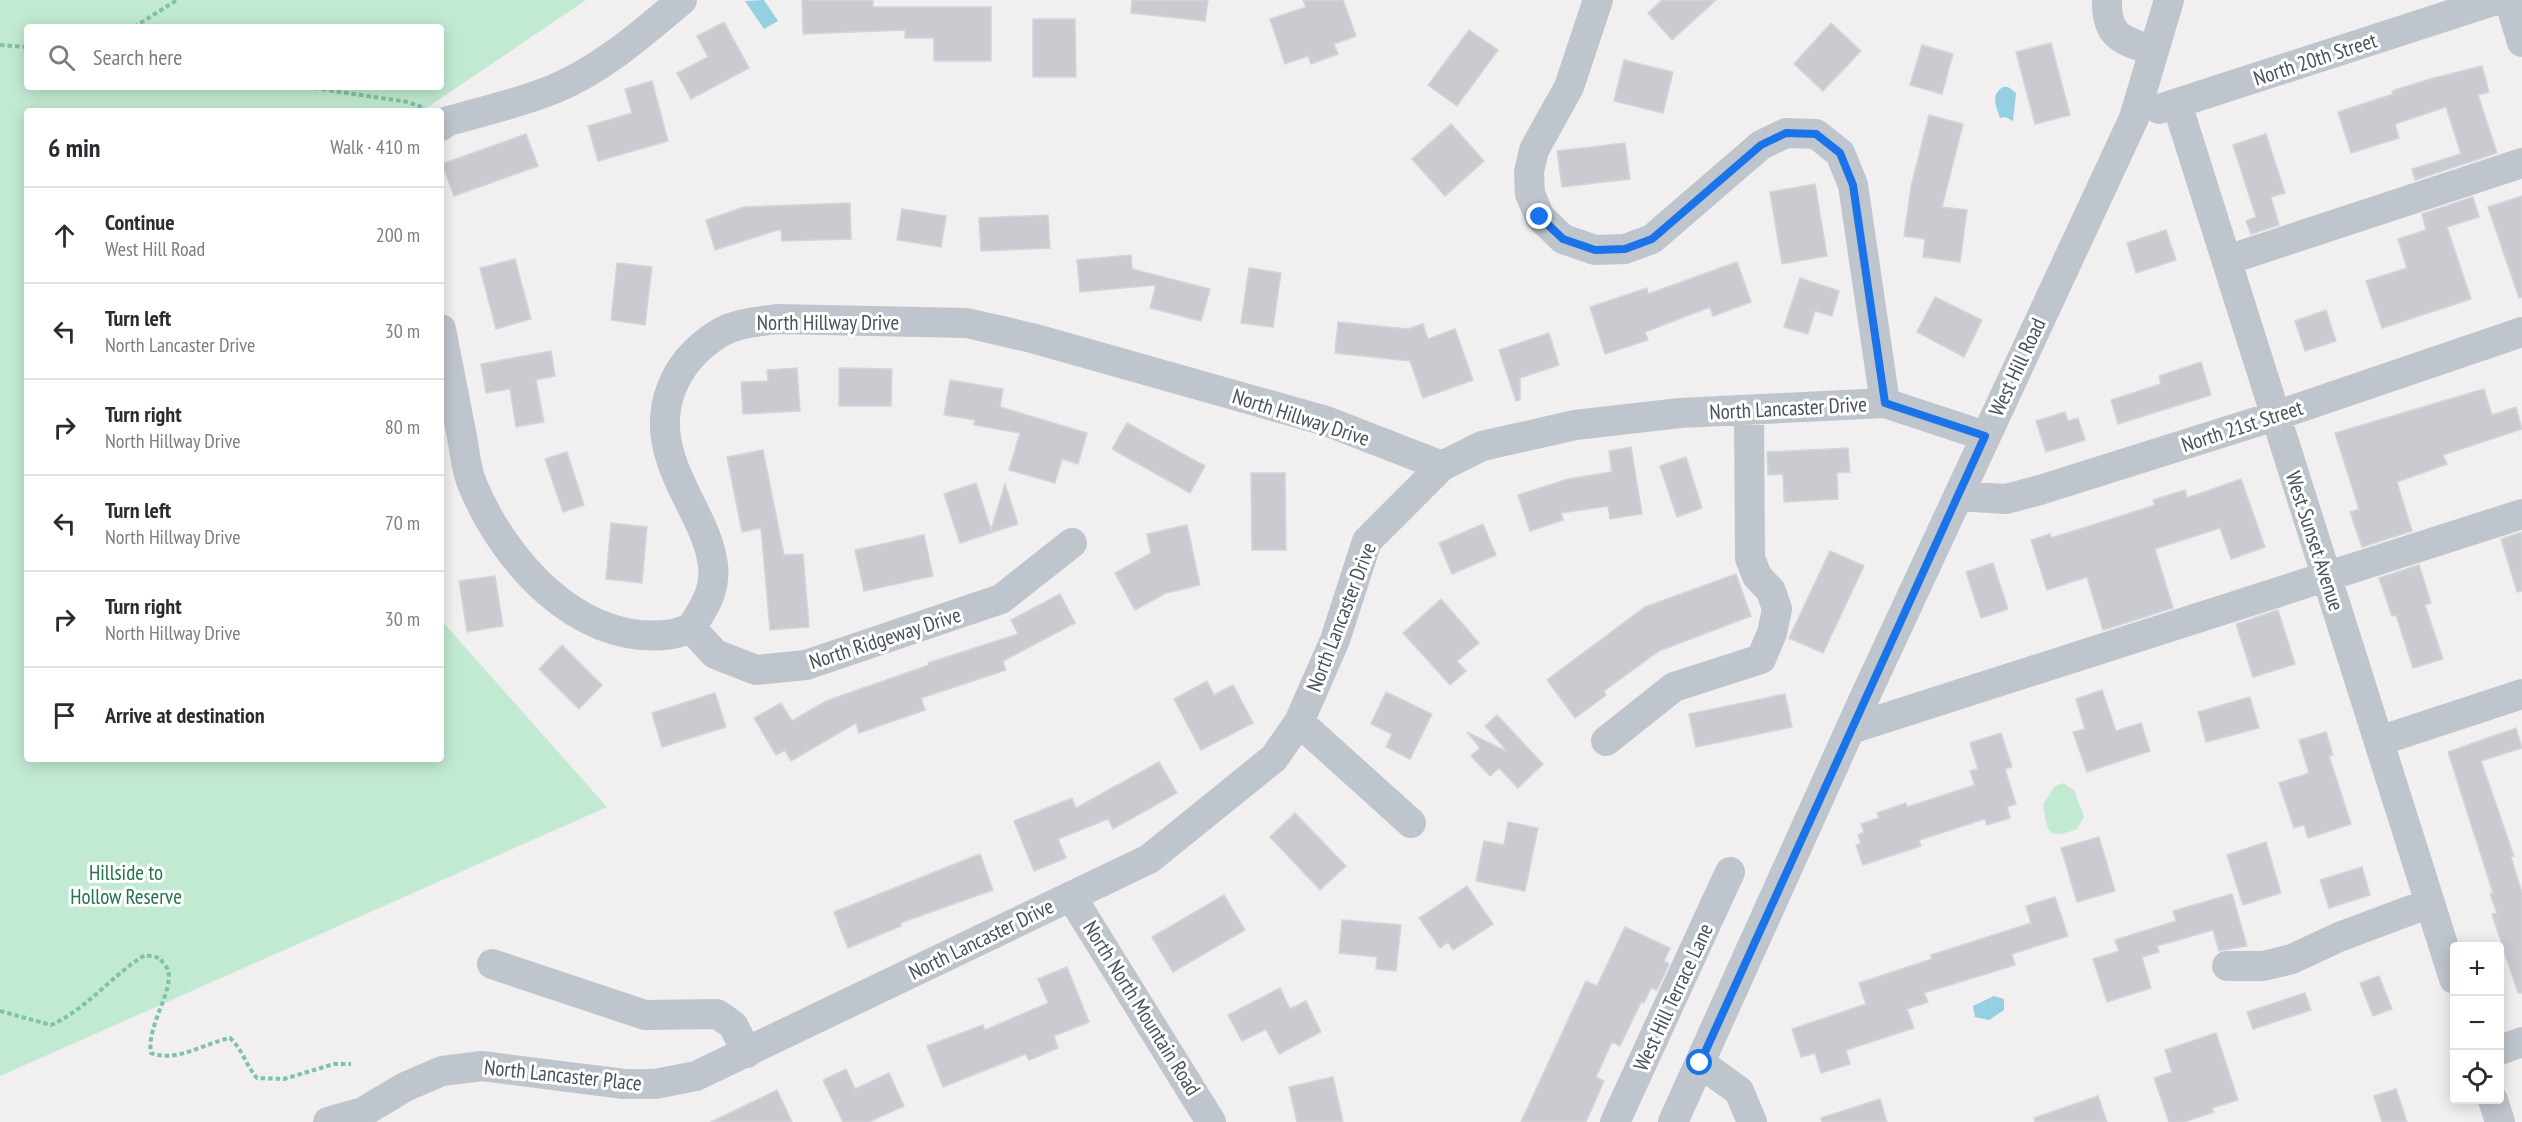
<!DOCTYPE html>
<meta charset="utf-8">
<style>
body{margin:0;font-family:"PT Sans Narrow",sans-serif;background:#f2f2f3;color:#2b2b33}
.controls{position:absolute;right:18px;bottom:18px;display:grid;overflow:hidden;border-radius:6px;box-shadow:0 3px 15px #0003}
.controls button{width:54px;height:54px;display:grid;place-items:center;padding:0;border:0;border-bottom:2px solid #e1e1e2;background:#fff;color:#2b2b33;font:30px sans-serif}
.stop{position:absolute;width:18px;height:18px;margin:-14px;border:4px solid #1a73e8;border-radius:50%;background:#fff}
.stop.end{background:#1a73e8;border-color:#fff;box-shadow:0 2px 6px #0008}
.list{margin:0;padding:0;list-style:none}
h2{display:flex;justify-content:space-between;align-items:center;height:78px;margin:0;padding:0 24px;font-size:26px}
h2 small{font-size:20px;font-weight:400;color:#7c7c81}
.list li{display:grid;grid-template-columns:39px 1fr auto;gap:18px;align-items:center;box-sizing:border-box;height:96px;padding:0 24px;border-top:2px solid #e1e1e2}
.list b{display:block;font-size:22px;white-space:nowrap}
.list p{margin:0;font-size:20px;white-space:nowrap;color:#7c7c81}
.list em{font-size:20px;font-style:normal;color:#7c7c81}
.icon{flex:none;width:33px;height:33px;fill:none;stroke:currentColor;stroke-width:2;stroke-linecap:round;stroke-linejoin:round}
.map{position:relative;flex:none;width:2522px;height:1122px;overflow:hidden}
.search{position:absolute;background:#fff;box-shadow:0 3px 15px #0003;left:24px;top:24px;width:420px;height:66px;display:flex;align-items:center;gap:15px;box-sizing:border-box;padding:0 21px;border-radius:6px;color:#7c7c81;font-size:22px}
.panel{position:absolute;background:#fff;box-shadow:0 3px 15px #0003;left:24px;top:108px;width:420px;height:654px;border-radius:6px}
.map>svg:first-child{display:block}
</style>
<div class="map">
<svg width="2522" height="1122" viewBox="0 0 2522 1122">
<rect width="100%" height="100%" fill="#f1efef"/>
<path fill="#c2ead2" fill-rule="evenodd" d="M0,0H586L422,111H27V759H441V620L607,807L0,1076ZM27,27H441V87H27Z
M2063,783L2074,790L2084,817L2077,829C2047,840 2048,833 2043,805L2054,787Z"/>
<path fill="#94d0e2" d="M764,0L778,21L764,29L745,1Z
M2003,87H2008L2016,93L2013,121L2005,117L2000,118C1996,106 1990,95 2003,87Z
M1994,996L2004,999V1010L1989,1020L1975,1017L1973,1006Z"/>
<path fill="#c9cbd1" stroke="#d3d5d9" stroke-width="1.5" d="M802,0H873V7H991V61H934V38H905V30L803,34Z
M1132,0H1208L1205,21L1131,13Z
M1303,0H1343L1356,36L1334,44L1338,54L1311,64L1308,56L1285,64L1270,19L1306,7Z
M1662,0H1716L1672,40L1648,13Z
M1033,19H1075L1076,77H1033Z
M724,22L749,68L691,99L677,73L708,57L697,36Z
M1831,23L1861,51L1823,91L1794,64Z
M1469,30L1498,50L1457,106L1428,85Z
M2051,43L2070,115L2035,124L2016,52Z
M1922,45L1953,54L1942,94L1910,85Z
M1624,60L1673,72L1663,113L1614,101Z
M2482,66L2489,92L2478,95L2497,153L2415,180L2412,169L2461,154L2446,107L2395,124L2399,138L2351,153L2338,112L2393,94L2392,91L2430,79Z
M652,81L668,141L598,161L588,126L632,113L625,89Z
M1929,115L1963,124L1942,207L1967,210L1960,262L1923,257L1925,239L1904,236L1911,187Z
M1451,124L1484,161L1445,196L1412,159Z
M526,134L538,166L454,196L442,164Z
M2266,134L2285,193L2271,197L2279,225L2251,234L2246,221L2256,217L2233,145Z
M1625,143L1630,179L1562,187L1557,151Z
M1815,184L1827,256L1782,264L1770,192Z
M2522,196V297L2519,298L2488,207Z
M2473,197L2479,217L2447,227L2471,299L2382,328L2366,281L2407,268L2398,239L2426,230L2422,214Z
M850,203L851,239L782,241L781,229L715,250L706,220L744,207Z
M902,209L946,216L941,247L897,240Z
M1048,215L1050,248L981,251L979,218Z
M2166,230L2176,260L2136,273L2127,243Z
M1131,255L1132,269L1210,289L1201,321L1150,308L1156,285L1080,292L1077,260Z
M515,259L531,319L496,329L480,268Z
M1737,262L1751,302L1713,316L1710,307L1645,332L1648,340L1605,354L1590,307L1647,288L1648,294Z
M617,263L652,267L645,325L611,320Z
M1249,268L1281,273L1273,327L1241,323Z
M1800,278L1839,291L1832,316L1815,311L1808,334L1784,327Z
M1935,297L1982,320L1964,357L1917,332Z
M2326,310L2336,341L2305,351L2295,321Z
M1338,322L1408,329L1423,324L1428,339L1455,329L1473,380L1423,398L1410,361L1335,353Z
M1549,333L1559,365L1520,378V400L1516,401L1499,350Z
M551,351L555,376L536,380L544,422L516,427L510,389L486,393L481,364Z
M2201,362L2211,395L2118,424L2111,400L2161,384L2159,376Z
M797,368L800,411L743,414L741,382L768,381L767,370Z
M839,368L892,369L891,406H839Z
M950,380L1003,389L1000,407L1087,433L1078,464L1062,459L1055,483L1009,470L1020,433L974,425L975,420L944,415Z
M2484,389L2492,415L2516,407L2522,429L2443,455L2447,464L2397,482L2412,531L2362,547L2350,512L2359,509L2335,433Z
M2065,412L2068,421L2078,418L2085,440L2046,452L2036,421Z
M1127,423L1205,466L1190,493L1112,449Z
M1631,447L1642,514L1610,519L1608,506L1561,513L1563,520L1530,531L1518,495L1568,479L1612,472L1609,451Z
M1848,448L1850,472L1837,473L1838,499L1784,502L1783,474L1768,475L1767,452Z
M763,450L784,555L803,554L809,627L770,630L761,528L742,532L727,457Z
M567,452L584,505L563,512L545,459Z
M1686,457L1702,508L1677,517L1660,466Z
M1251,473H1285L1286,550H1252Z
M2241,479L2265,547L2231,559L2220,528L2155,549L2173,608L2103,630L2087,577L2047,590L2031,540L2050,534L2051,538L2099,523L2155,505L2153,500L2185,490L2187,498Z
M976,483L991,530L1005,484L1018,524L960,543L944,494Z
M611,523L647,527L642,583L606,579Z
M1483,524L1496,555L1452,574L1439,543Z
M1187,525L1200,585L1166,593L1135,610L1115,573L1151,553L1147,534Z
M2522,532V591L2517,592L2501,539Z
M924,535L933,576L864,591L855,550Z
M1830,551L1864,566L1823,653L1789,638Z
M1993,563L2008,609L1981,618L1966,572Z
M2419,565L2431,603L2425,605L2443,659L2413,668L2396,615L2392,616L2379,578Z
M1736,574L1751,616L1659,651L1604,691L1606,695L1575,718L1547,680L1645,607Z
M495,576L503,626L467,632L459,581Z
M1060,594L1075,623L1003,661L1006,670L921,698L925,710L859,733L856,723L791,761L785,750L776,755L754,718L781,703L792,721L826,701L929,665L928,663L1018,634L1011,620Z
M1441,599L1479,643L1457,661L1466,671L1450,685L1403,633Z
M2278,610L2295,664L2253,677L2236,624Z
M562,645L602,685L579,709L539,669Z
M1207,681L1214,695L1233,685L1253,723L1201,750L1174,699Z
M2102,690L2116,731L2141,723L2150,751L2087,772L2073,732L2085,729L2076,699Z
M1386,692L1432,714L1410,759L1386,747L1392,734L1371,724Z
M715,693L726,727L662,747L652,713Z
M1785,694L1792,727L1696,747L1689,714Z
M2250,697L2259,728L2206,742L2198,712Z
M1497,715L1543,764L1518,788L1499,768L1490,776L1471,756L1480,748L1467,732L1508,752L1485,726Z
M2516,728L2522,748L2481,761L2514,856L2511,857L2522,893V993H2518L2492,914L2497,913L2490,894L2493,893L2448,752Z
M2326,732L2333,755L2329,756L2351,824L2308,838L2304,825L2294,828L2279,783L2309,773L2299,740Z
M2001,733L2012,767L2005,769L2016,804L2007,807L2010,818L1987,825L1985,819L1919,840L1921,846L1863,865L1856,845L1861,843L1858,835L1864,832L1861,824L1879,818L1877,813L1906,803L1907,807L1975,785L1970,771L1978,769L1970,743Z
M1159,762L1177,793L1113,829L1108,819L1058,839L1066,858L1034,871L1014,821L1072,798L1076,808Z
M1295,813L1346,866L1320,890L1270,837Z
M1508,822L1538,828L1525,891L1476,881L1484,841L1504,845Z
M2099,837L2115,891L2077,902L2061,848Z
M2266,842L2281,893L2243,905L2227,855Z
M980,854L993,890L900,923L901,926L848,948L834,912Z
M2362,867L2370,895L2329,908L2320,880Z
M1467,886L1493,924L1453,950L1448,942L1440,948L1419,918Z
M2232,894L2247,946L2219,951L2213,930L2157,946L2159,952L2142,957L2151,988L2107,1002L2093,959L2119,951L2115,940L2176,921L2173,911Z
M1224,895L1245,930L1173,972L1152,937Z
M2055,897L2068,936L2012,954L2015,965L1924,993L1928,1002L1907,1009L1914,1028L1846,1050L1850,1064L1821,1073L1815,1053L1801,1057L1792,1029L1866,1004L1859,983L1932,959L1931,955L2031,923L2026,906Z
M1342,920L1401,925L1396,971L1376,969L1377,957L1339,953Z
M1625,927L1670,948L1664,961L1669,964L1657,990L1651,988L1644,1003L1641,1002L1620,1046L1612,1042L1596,1077L1604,1081L1586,1122H1521L1586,981L1597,986Z
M1067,967L1089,1022L1054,1036L1058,1048L1029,1060L1026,1054L943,1087L927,1046L983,1025L985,1030L1048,1003L1038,979Z
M2379,976L2392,1009L2373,1016L2360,983Z
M1280,988L1290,1009L1306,1001L1321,1032L1279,1054L1266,1029L1242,1041L1228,1015Z
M2305,993L2311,1010L2253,1029L2247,1012Z
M2216,1033L2238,1100L2212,1108L2214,1112L2184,1122H2169L2154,1078L2172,1072L2165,1050Z
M846,1069L855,1089L889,1073L904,1106L869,1122H843L823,1080Z
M1333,1077L1343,1122H1297L1289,1087Z
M2396,1089L2407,1122H2382L2374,1096Z
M777,1090L792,1122H711Z
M2098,1096L2107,1122H2035L2034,1118Z
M1880,1099L1887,1122H1822L1821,1118Z"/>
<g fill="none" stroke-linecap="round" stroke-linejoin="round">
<path stroke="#7ec4a3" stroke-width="4" stroke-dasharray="4.5 3" stroke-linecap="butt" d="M134,27L177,0
M0,45L27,47
M307,87L408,102L424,108
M0,1011L51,1025C87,1009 112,975 145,955L160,958C162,962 167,967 168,970C174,991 146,1027 151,1053C176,1063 205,1043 230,1038C243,1050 245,1064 257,1078L284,1079L334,1064H351"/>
<path stroke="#bfc5cc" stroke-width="30" d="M1598,0L1569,87L1534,150L1529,172L1530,194L1540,217L1563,239L1595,250L1625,249L1652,239L1761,145L1786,133L1816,134L1840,153L1853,185L1885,403
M2107,0C2106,38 2123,40 2154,51
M2509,0L2522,42
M2177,104L2454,979
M2159,109L2496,0
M441,126L448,121C484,111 520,103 554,89C602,69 643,33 682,0
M2227,260L2522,163
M441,329C448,365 455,401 462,437C465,452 466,471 473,486C504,560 576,643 665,635C674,635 683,631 691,628C704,608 716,590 713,565C708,527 682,495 671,459C654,408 674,362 718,334C735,323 757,322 776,319L967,323L1032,338L1326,421L1442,466
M1958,496L2006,499L2040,490L2275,416L2522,332
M691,628L715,654L756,670L806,665L1001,599L1072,543
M1299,722L1411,823
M1851,729L2522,514
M1606,741L1674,687L1761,659L1772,633L1777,609L1771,591L1757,576L1750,558L1749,410
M2379,741L2522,694
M1071,896L1211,1122
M492,964L645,1015L717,1014L733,1025L747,1053
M2227,966H2263L2292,959L2339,937L2430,903
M2500,1050L2522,1042
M1700,1063L1739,1091L1752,1122
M2493,1100L2500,1122
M328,1122L363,1112L405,1087L442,1071L482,1066L624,1084H655L696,1076L1149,859L1274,758L1299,722L1335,640L1367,541L1442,466L1482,446L1575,425L1680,413L1885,403L1985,436
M1615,1122L1730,872
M1673,1122L1862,703L2134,118L2169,0"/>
</g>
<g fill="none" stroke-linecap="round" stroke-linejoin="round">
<path stroke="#1a73e8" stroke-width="8" d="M1540,217L1563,239L1595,250L1625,249L1652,239L1761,145L1786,133L1816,134L1840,153L1853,185L1885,403L1985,436L1700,1063"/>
</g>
<g text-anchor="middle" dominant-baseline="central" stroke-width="6" stroke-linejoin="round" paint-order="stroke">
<g font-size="21" fill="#49515a" stroke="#fff">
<text transform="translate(2315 59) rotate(-18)">North 20th Street</text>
<text x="828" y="322">North Hillway Drive</text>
<text transform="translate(2017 367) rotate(-65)">West Hill Road</text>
<text transform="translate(1788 408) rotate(-3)">North Lancaster Drive</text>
<text transform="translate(1301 417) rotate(18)">North Hillway Drive</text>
<text transform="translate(2242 426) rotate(-18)">North 21st Street</text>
<text transform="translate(2315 541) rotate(72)">West Sunset Avenue</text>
<text transform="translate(1341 617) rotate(-69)">North Lancaster Drive</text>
<text transform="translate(885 638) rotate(-18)">North Ridgeway Drive</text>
<text transform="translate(981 939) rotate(-26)">North Lancaster Drive</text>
<text transform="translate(1673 997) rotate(-65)">West Hill Terrace Lane</text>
<text transform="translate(1142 1008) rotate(58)">North North Mountain Road</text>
<text transform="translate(563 1075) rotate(6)">North Lancaster Place</text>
</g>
<g font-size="21" fill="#22734c" stroke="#fff">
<text x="126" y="872">Hillside to<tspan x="126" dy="24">Hollow Reserve</tspan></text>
</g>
</g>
</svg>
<div class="controls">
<button>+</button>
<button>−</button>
<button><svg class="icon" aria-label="locate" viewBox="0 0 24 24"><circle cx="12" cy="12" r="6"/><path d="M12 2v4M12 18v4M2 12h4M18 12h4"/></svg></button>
</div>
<div class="stop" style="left:1700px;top:1063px"></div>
<div class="stop end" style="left:1540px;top:217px"></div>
<div class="search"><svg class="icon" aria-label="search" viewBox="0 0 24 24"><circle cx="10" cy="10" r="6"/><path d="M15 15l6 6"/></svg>Search here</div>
<section class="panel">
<h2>6 min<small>Walk · 410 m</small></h2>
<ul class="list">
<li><svg class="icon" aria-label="ahead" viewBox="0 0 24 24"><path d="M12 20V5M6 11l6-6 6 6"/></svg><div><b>Continue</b><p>West Hill Road</p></div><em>200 m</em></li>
<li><svg class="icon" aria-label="left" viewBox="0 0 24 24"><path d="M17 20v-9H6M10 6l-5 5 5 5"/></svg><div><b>Turn left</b><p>North Lancaster Drive</p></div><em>30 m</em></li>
<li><svg class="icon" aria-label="right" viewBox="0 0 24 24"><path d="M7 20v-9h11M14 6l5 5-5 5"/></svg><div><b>Turn right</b><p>North Hillway Drive</p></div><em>80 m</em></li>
<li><svg class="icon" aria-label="left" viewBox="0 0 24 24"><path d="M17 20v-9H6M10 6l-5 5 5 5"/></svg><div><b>Turn left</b><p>North Hillway Drive</p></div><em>70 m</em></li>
<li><svg class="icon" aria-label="right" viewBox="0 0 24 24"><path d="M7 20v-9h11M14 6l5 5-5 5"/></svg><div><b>Turn right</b><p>North Hillway Drive</p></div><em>30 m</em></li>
<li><svg class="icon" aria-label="arrive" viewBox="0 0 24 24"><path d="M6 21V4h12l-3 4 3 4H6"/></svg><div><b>Arrive at destination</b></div></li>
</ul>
</section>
</div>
